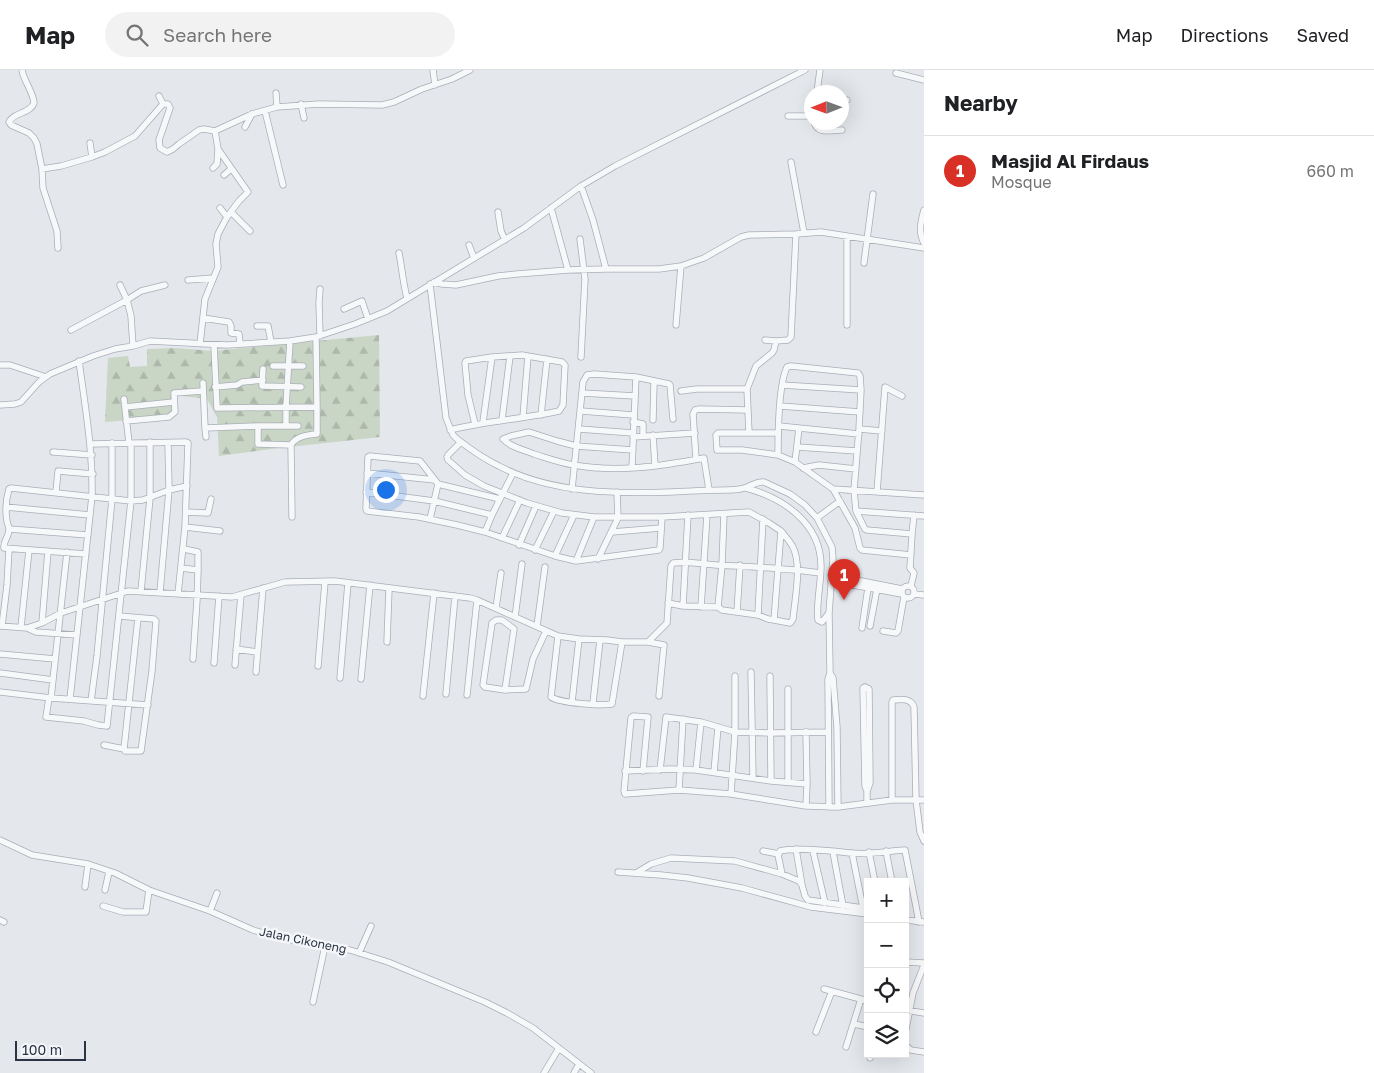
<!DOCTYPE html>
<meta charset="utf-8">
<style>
body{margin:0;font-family:"Golos Text",sans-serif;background:#f2f2f2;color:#202124}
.controls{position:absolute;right:15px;bottom:15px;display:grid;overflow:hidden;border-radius:0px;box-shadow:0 5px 20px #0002}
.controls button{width:45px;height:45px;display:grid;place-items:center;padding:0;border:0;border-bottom:1px solid #e0e0e0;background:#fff;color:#202124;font:25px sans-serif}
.compass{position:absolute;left:804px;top:15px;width:45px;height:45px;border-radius:50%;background:#fff;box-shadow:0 5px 20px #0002;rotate:269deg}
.scale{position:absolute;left:15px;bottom:12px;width:71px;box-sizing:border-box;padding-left:5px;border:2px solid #2b3445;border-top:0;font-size:14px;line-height:18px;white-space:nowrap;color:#2b3445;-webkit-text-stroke:4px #f4f6f9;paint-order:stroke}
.you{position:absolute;left:385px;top:419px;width:18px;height:18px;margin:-12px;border:4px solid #fff;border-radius:50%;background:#1a73e8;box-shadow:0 0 0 8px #1a73e833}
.badge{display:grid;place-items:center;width:32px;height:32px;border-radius:50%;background:#d93025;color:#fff;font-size:16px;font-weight:700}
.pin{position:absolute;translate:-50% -41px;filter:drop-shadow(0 1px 2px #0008)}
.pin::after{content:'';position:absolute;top:26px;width:18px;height:15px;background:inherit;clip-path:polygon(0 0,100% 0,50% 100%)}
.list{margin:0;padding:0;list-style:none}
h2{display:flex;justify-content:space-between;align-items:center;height:65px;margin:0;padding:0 20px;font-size:21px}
h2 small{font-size:16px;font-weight:400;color:#757577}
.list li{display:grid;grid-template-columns:32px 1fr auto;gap:15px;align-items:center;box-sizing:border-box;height:70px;padding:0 20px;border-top:1px solid #e0e0e0}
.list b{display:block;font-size:19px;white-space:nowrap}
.list p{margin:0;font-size:16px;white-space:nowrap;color:#757577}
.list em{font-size:16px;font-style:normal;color:#757577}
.icon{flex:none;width:28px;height:28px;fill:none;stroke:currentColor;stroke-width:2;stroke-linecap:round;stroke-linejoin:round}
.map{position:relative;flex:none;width:924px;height:1003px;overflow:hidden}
header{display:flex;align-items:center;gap:30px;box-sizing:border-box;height:70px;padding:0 25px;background:#fff;border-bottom:1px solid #e0e0e0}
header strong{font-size:24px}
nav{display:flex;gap:28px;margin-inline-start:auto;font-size:18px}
.search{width:350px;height:45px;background:#f2f2f2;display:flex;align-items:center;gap:12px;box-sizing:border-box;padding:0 18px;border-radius:28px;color:#757577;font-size:19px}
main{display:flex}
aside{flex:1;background:#fff}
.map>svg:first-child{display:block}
</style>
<header>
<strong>Map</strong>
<div class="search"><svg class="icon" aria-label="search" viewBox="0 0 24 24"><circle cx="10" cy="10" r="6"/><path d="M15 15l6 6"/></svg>Search here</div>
<nav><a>Map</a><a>Directions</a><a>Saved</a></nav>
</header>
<main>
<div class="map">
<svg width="924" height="1003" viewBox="0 0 924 1003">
<defs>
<pattern id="forest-firs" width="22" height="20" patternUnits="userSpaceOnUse" patternTransform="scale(1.25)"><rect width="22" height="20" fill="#c9d6c5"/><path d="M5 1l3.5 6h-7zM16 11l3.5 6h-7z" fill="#adb8ab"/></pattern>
</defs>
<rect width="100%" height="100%" fill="#e4e7ec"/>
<path fill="url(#forest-firs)" d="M379,265L380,367L271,379L219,386L217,347L207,329L174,325L173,347L105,352L108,288L128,286L130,297L147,296V279L176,278L213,281Z"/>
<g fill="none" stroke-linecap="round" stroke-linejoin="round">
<g stroke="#a9aeb7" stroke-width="7">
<path id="minor" d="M22,0C24,12 33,21 34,33C30,44 14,42 9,52L11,55L29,63L34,68L37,74L42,99L43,118L57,161L58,178
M433,0L435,15
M896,3L924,10
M817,22L820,0
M276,23L277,37
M159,26L163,34
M842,30H847
M163,34H168L170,38L159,70L160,78L167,82L173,79L179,74L199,60L204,59L215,61L252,44L277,37L319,34L382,35L394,32L422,19L452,9L470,0
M301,34L304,48
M265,41L283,115
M788,46H812
M814,52C817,65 832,60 842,60
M245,57L252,44
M90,73L92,87
M791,92L804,163
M213,98L217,94L218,79
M42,99L61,96L92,87L105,82L135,66L163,34
M224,105L231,99
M581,116L593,150L606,199H659L681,196L676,255
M220,138L227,147
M551,138L568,200
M924,140C921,151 918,162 924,173
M231,142L250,161
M498,142L501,161L505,170
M847,166V255
M580,169L585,209L581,287
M469,175L474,188
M399,183C402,198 403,213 407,228
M864,193L873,124
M681,196L704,188L741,167L749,165L796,164
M188,210L213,208
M434,212L442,214L456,215L498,206L517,204L568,200L606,199
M430,214L446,348L453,365L457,369C470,379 484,389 499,396C550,423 614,424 671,422C690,421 709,420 728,420C735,420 740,420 747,417C753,415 757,411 764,412L790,424L805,435L817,448L832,477L833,489L829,543L830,603L828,609L829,737
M120,215L127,230L131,246L133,276
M344,239L362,231L368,249
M203,248L229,252L231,256V263L239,264L240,274
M257,256H268L271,272
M71,260L127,230L141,221L165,215
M320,266L319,233L320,219
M765,270L776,271
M290,271L286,337V356H298
M200,274L205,229L218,197L216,174L218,164L227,147L239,131L248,122L218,79L215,61
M214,275L217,338L317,337
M0,295H10L46,307
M273,296H303
M263,299L262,316L301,317
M203,313L205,358
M782,315L861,320
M215,317L237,315L242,312L263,310
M681,321L697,319H747
M582,323L635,326
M124,329L129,373
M0,335L15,334L21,332L39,312L50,304L93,286L115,279L133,276L150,271L227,275L290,271L316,267L355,254L387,241L524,158L581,116L615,96L805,0
M780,336L860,342
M125,337L174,332
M581,341L633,345
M541,345L547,289
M523,347L528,286
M502,350L510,286
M653,350L654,312
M126,351L169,347L175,342L174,323L203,321
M483,352L492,287
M633,352L643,354V366
M258,356V374L291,375
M779,356L859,364
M579,359L633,363
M859,359L882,361
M450,360C486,351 523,349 559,341L563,335L565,295L562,292L522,285L492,287L466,291L465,293L468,325L475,354
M749,363H718L716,365L717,380H742L778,385C778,363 778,315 787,297L791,296L858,303L860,306L861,320L859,359L854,420L856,441L924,446
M778,363H749L747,319L756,296L772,283L774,280L776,271L788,270L791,267L796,164L821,162L924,178
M653,365L655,396
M206,367L205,358L258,356H286
M633,367L695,363
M461,372L448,385L447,387L448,390L465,405L484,416L527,433L562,443L594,447H662
M91,374L186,372L188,373L185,457L178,524
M797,377L857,381
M633,380L576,376L557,371L529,362L511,366L503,369C510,377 524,380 534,384C547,388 560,393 574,395C617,403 662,396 704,388L709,420
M53,382L92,385
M778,385L795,392L833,419L855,458L860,478L862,480L911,485
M696,389L693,344L695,340L699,339L748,340
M795,392L799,358
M632,398L636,307
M803,398L819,395L856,399
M367,403L435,410
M746,418C783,428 821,453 821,496C821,514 816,533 818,550L822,552L829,543
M572,419L583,312L587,305L594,304L636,307L669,314L670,315L673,349
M833,419L924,425
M56,422L58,401L93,404
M366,422L434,431L492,445
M877,422L885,317L902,326
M500,429L438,414L420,391L370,386L368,387L366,439L367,441L419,447L457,455L485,462L555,486L576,491L659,480L660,478L662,447L749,442L769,453L781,461
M6,437L90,445
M856,441L865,459L867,460L912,464L914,445
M186,442L208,443L211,429
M292,447L291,375C296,366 307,365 317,364V337L316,267
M817,448L840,431
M430,449L438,414
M185,457L220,461
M9,459L88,465
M781,461C785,466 790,471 793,477C802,496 795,528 793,549L791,552L790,553L774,550Z
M485,462L492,445L513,403
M612,462L661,458
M502,468L520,430
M519,475L536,436
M184,479L198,482V500
M535,480L554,441
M86,484L4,478C3,471 9,467 9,459C9,457 7,453 7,451C5,440 6,429 9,419L11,418L131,431L143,430L169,420L187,416
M555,486L574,445
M598,489L618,448L617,422
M576,491L594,447
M181,498L198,500L197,530L193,589
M831,505L902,519
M831,511L902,524
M902 522a6 6 0 1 1 12 0a6 6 0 1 1-12 0Z
M911,516L914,503L910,498L912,464
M141,521L150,428V372
M160,522L169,420L168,373
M914,524L924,525
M668,533L683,536L718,537L722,540L758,545L768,549L774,550
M683,536L688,445
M701,537L707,445
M718,537L722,495L724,444
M496,538L501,503
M737,542L740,495
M758,545L763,449
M515,547L522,494
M42,553L48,481
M0,556L27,558L42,553L61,543L128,521L232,527L285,512L335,511L470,528L477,530L558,566L579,569L607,570L622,572H648L667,553L671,496L673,493C687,491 702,494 716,495C751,497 786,498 820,503
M2,556L7,515L9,479
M537,556L545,497
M870,556L877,519
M21,557L29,480
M27,558L36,562L77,565
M862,558L868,518
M883,561L896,563L898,561L904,527
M558,566L551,627C560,633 600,636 612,634L622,572
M387,572L389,519
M648,572L664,575L659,626
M236,579L257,582
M0,584L55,589
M214,593L219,526
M235,595L241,525
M318,596L325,512
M256,602L263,518
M751,602L753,708
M0,603L53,610
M830,603L833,608L837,657L838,737
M770,606L771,711
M340,608L348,513
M361,609L370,515
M865,617L869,619L870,713L867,721V733
M865,617L863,618L865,716L867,721
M505,620L485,617L483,615L492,553L496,550H502L514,559L505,620L526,619L533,589L546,561
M0,622L51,628L148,635
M446,624L455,526
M467,625L477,530
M423,626L434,523
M49,628L46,647L84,651L98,655L107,656L131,431V373
M51,628L67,482
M70,629L92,426C93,380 85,336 79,291
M91,631L97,586L112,429V373
M572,632L579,569
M593,633L600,570
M104,675L124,679L125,681H141L152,601L156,551L154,549L119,546
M124,679L138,548
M660,700L666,647L701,652L735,662L770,663L828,662
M696,700L701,652
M625,701L670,699L696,700L771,711L807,714
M643,701L648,647L633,646L631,648L624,721L625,724L679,720L731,724L806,736L838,737L892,730H924
M714,702L718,657
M788,712V619
M679,720L683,649
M731,724L735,662V606
M892,730V632L893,630C901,629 911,628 914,637L916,730L920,762L924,771
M806,736L807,714L806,662
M0,770L32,785L88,794L115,803L149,820L210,841L253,860L280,868L307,873L350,880L388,892L485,932L507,943L533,958L591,1003
M796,779L802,815
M763,781L779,784
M813,781L825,833
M886,781L892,812
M833,782L843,836
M869,782L875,812
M852,783L863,838
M618,802L661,805L688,808L742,818L811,837L868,844
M636,803L651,794L671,788L735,791L782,804L799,811L802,815L805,826L808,830L863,838V843
M782,804L778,785L780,781C795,777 833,781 850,783C868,785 887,781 905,780L919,852
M85,817L88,794
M105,820L109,802
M103,836L123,842H146L149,820
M210,841L217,823
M0,850L4,852
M905,850L924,852
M359,883L371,856
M905,892L924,893
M824,919L868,931
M313,932L325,876
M905,940L924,943
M854,954L868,957
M816,962L832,921
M905,964L913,923L924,895
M905,975L911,980L924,982
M846,977L861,929
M870,988L871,984
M544,1003L559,978
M574,1003L579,994"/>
</g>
<use href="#minor" stroke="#f7f8fa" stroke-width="5.5"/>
</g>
<g text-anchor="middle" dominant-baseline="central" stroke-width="5" stroke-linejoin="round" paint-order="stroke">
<g font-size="12" fill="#2b3445" stroke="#f4f6f9">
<text transform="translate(303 870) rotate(12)">Jalan Cikoneng</text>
</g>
</g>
</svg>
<div class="controls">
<button>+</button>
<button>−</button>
<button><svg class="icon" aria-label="locate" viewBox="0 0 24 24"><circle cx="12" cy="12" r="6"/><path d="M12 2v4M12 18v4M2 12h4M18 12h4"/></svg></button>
<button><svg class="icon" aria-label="layers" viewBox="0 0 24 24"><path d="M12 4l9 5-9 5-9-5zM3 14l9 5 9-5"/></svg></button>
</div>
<svg class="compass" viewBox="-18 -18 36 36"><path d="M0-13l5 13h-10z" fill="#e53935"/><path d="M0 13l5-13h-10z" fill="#757577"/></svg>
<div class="scale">100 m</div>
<div class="you"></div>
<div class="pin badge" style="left:844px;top:530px">1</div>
</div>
<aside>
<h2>Nearby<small></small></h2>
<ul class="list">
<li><span class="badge">1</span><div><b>Masjid Al Firdaus</b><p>Mosque</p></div><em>660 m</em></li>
</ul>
</aside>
</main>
